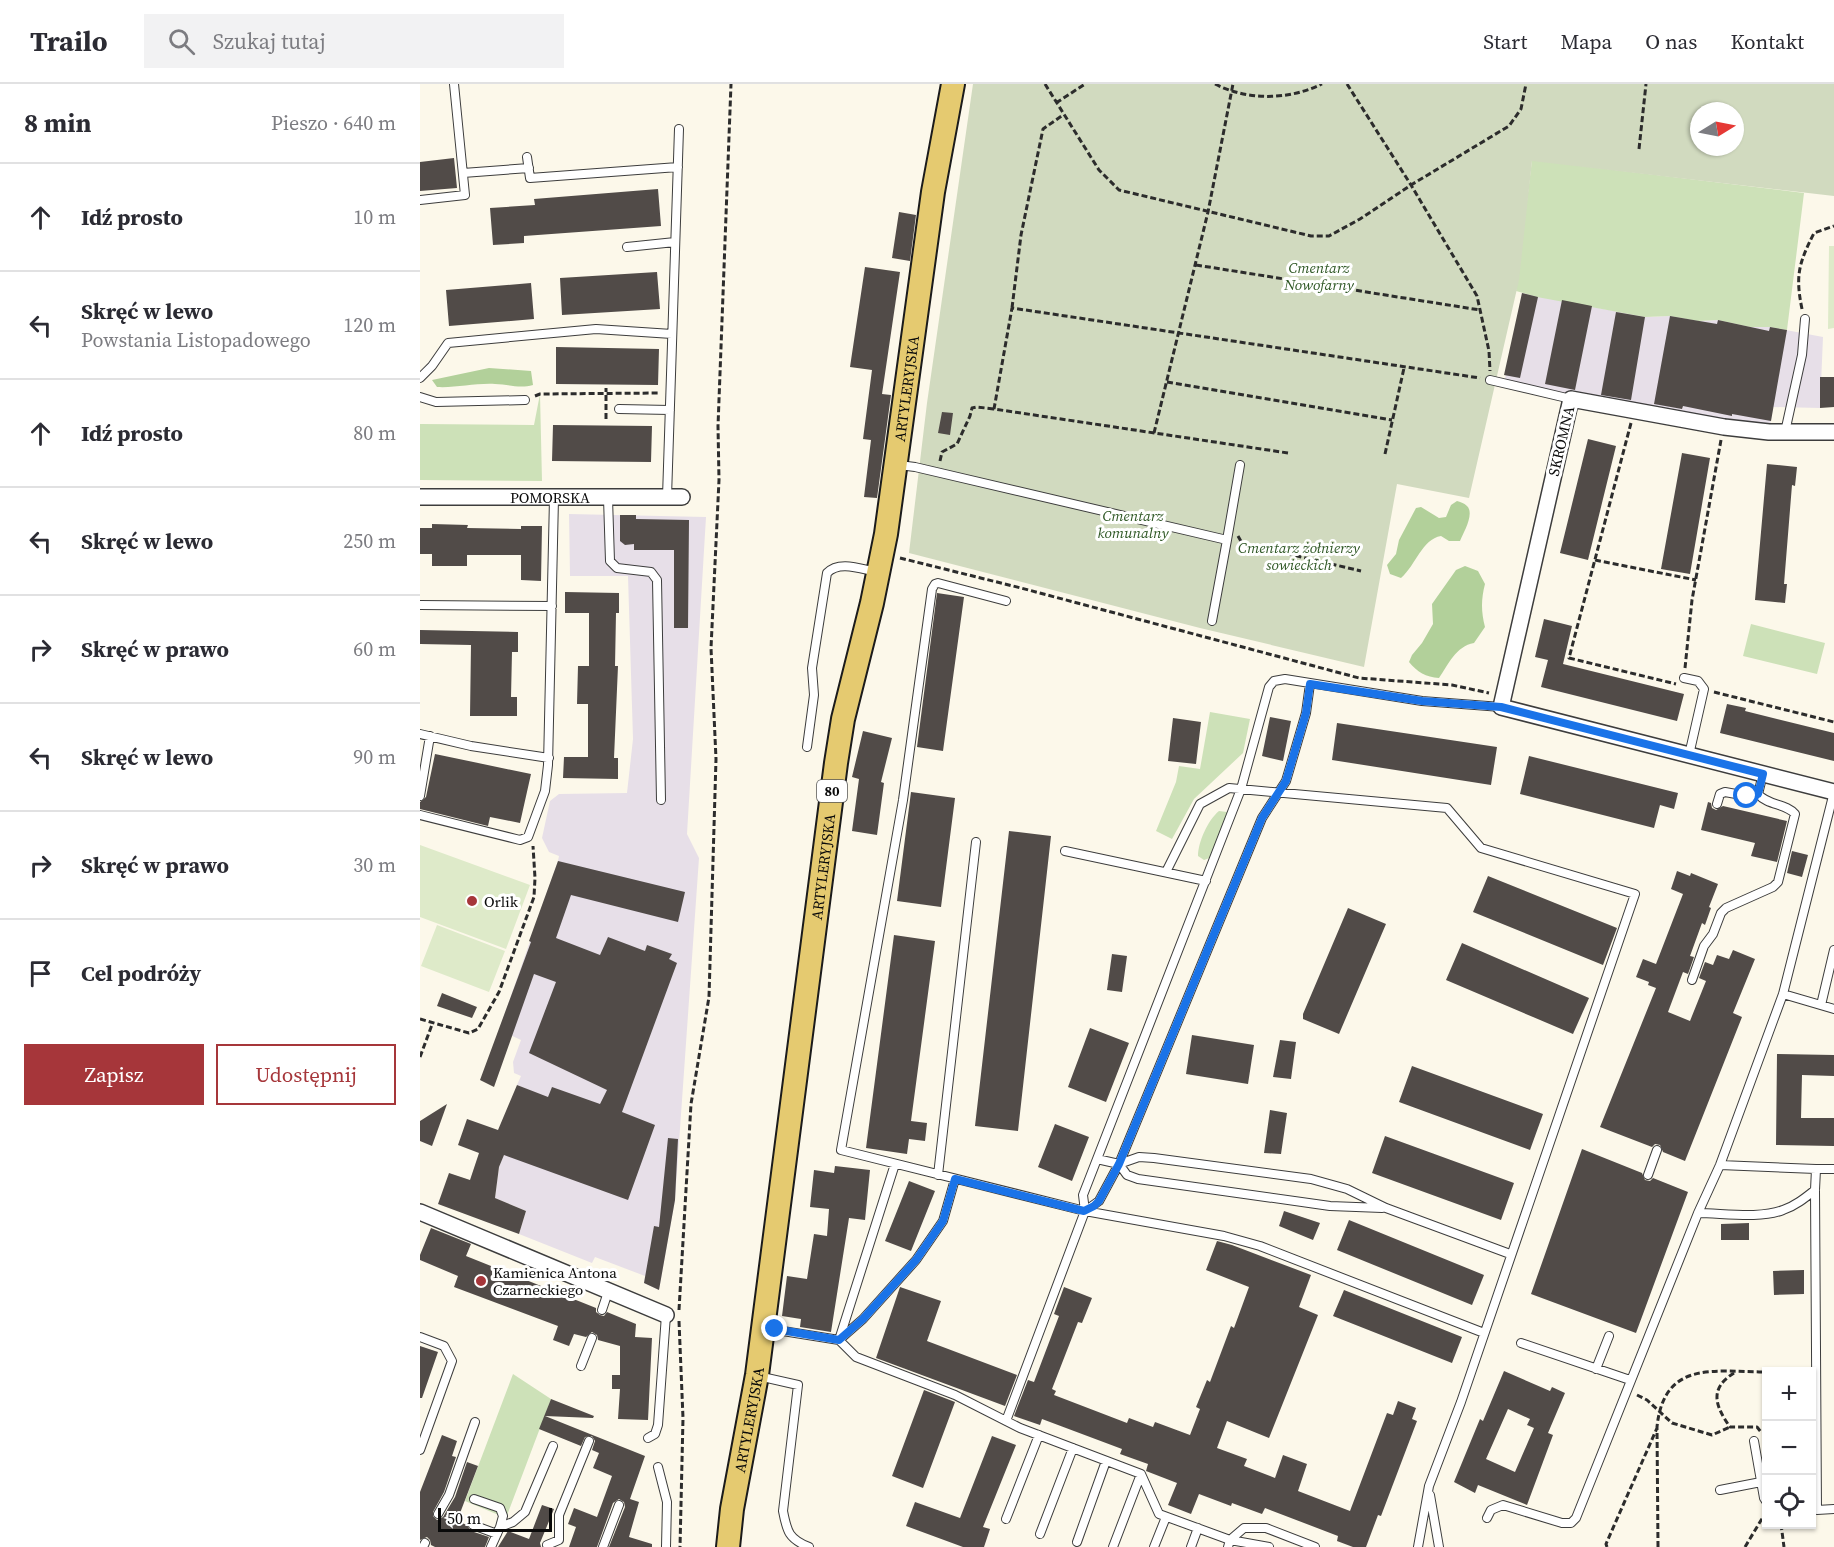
<!DOCTYPE html>
<html lang="pl">
<meta charset="utf-8">
<style>
body{margin:0;font-family:"Source Serif 4",serif;background:#f2f2f3;color:#2b2b33}
.controls{position:absolute;right:18px;bottom:18px;display:grid;overflow:hidden;border-radius:0px;box-shadow:0 2px 4px #0004}
.controls button{width:54px;height:54px;display:grid;place-items:center;padding:0;border:0;border-bottom:2px solid #e1e1e2;background:#fff;color:#2b2b33;font:30px sans-serif}
.compass{position:absolute;left:1270px;top:18px;width:54px;height:54px;border-radius:50%;background:#fff;box-shadow:0 2px 4px #0004;rotate:80deg}
.scale{position:absolute;left:18px;bottom:15px;width:114px;box-sizing:border-box;padding-left:6px;border:3px solid #0a0a0a;border-top:0;font-size:16px;line-height:21px;white-space:nowrap;color:#0a0a0a;-webkit-text-stroke:4px #fff;paint-order:stroke}
.stop{position:absolute;width:18px;height:18px;margin:-14px;border:4px solid #1a73e8;border-radius:50%;background:#fff}
.stop.end{background:#1a73e8;border-color:#fff;box-shadow:0 2px 6px #0008}
.list{margin:0;padding:0;list-style:none}
h2{display:flex;justify-content:space-between;align-items:center;height:78px;margin:0;padding:0 24px;font-size:26px}
h2 small{font-size:20px;font-weight:400;color:#7c7c81}
.list li{display:grid;grid-template-columns:39px 1fr auto;gap:18px;align-items:center;box-sizing:border-box;height:108px;padding:0 24px;border-top:2px solid #e1e1e2}
.list b{display:block;font-size:22px;white-space:nowrap}
.list p{margin:0;font-size:20px;white-space:nowrap;color:#7c7c81}
.list em{font-size:20px;font-style:normal;color:#7c7c81}
.actions{display:flex;gap:12px;padding:18px 24px}
.actions a{flex:1;padding:14px 0;border:2px solid #a6363a;border-radius:0px;text-align:center;font-size:21px;color:#a6363a}
.actions .main{background:#a6363a;color:#fff}
.icon{flex:none;width:33px;height:33px;fill:none;stroke:currentColor;stroke-width:2;stroke-linecap:round;stroke-linejoin:round}
.map{position:relative;flex:none;width:1414px;height:1463px;overflow:hidden}
header{display:flex;align-items:center;gap:36px;box-sizing:border-box;height:84px;padding:0 30px;background:#fff;border-bottom:2px solid #e1e1e2}
header strong{font-size:28px}
nav{display:flex;gap:33px;margin-inline-start:auto;font-size:21px}
.search{width:420px;height:54px;background:#f2f2f3;display:flex;align-items:center;gap:15px;box-sizing:border-box;padding:0 21px;border-radius:0px;color:#7c7c81;font-size:22px}
main{display:flex}
aside{flex:1;background:#fff}
.map>svg:first-child{display:block}
</style>
<header>
<strong>Trailo</strong>
<div class="search"><svg class="icon" aria-label="search" viewBox="0 0 24 24"><circle cx="10" cy="10" r="6"/><path d="M15 15l6 6"/></svg>Szukaj tutaj</div>
<nav><a>Start</a><a>Mapa</a><a>O nas</a><a>Kontakt</a></nav>
</header>
<main>
<aside>
<h2>8 min<small>Pieszo · 640 m</small></h2>
<ul class="list">
<li><svg class="icon" aria-label="ahead" viewBox="0 0 24 24"><path d="M12 20V5M6 11l6-6 6 6"/></svg><div><b>Idź prosto</b></div><em>10 m</em></li>
<li><svg class="icon" aria-label="left" viewBox="0 0 24 24"><path d="M17 20v-9H6M10 6l-5 5 5 5"/></svg><div><b>Skręć w lewo</b><p>Powstania Listopadowego</p></div><em>120 m</em></li>
<li><svg class="icon" aria-label="ahead" viewBox="0 0 24 24"><path d="M12 20V5M6 11l6-6 6 6"/></svg><div><b>Idź prosto</b></div><em>80 m</em></li>
<li><svg class="icon" aria-label="left" viewBox="0 0 24 24"><path d="M17 20v-9H6M10 6l-5 5 5 5"/></svg><div><b>Skręć w lewo</b></div><em>250 m</em></li>
<li><svg class="icon" aria-label="right" viewBox="0 0 24 24"><path d="M7 20v-9h11M14 6l5 5-5 5"/></svg><div><b>Skręć w prawo</b></div><em>60 m</em></li>
<li><svg class="icon" aria-label="left" viewBox="0 0 24 24"><path d="M17 20v-9H6M10 6l-5 5 5 5"/></svg><div><b>Skręć w lewo</b></div><em>90 m</em></li>
<li><svg class="icon" aria-label="right" viewBox="0 0 24 24"><path d="M7 20v-9h11M14 6l5 5-5 5"/></svg><div><b>Skręć w prawo</b></div><em>30 m</em></li>
<li><svg class="icon" aria-label="arrive" viewBox="0 0 24 24"><path d="M6 21V4h12l-3 4 3 4H6"/></svg><div><b>Cel podróży</b></div></li>
</ul>
<div class="actions"><a class="main">Zapisz</a><a>Udostępnij</a></div>
</aside>
<div class="map">
<svg width="1414" height="1463" viewBox="0 0 1414 1463">
<rect width="100%" height="100%" fill="#fcf8ea"/>
<path fill="#e7dfe8" d="M1102,209L1225,233L1250,232L1278,237L1298,236L1330,243H1350L1403,253L1400,324L1353,323L1349,348L1084,300Z
M149,430L286,433L267,750L279,774L255,1116L239,1206L224,1199L225,1192L175,1173L172,1179L99,1150L106,1127L75,1114L79,1083L109,1006L97,1001L101,992L94,989L93,978L101,956L79,946L138,777L139,772L129,768L122,754L130,717L139,710L207,709L213,655L208,492H150Z"/>
<path fill="#cde1b8" d="M1112,76L1384,109L1367,246L1350,243H1330L1298,236L1278,237L1250,232L1225,233L1117,213L1096,207Z
M120,310L122,397L0,396V340L114,341Z
M1331,540L1405,559L1397,590L1323,572Z
M790,628L830,635L823,669L774,715L752,755L736,747L756,698L759,682L780,685Z
M799,727L807,728V731L792,773L784,776L778,772C778,758 788,736 799,727Z
M93,1290L131,1315L86,1434L45,1417Z"/>
<path fill="#b2d09a" d="M69,284L111,287L113,301C99,305 88,300 75,300C55,299 36,304 17,303L12,296Z
M1037,417C1040,418 1044,419 1047,422C1055,430 1043,449 1040,457H1029L1021,452C1002,455 996,481 981,494L970,490L967,481L976,470L979,456L996,424L1001,423L1019,434L1026,433L1031,421Z
M1045,482L1058,487L1065,500C1061,515 1061,528 1065,543L1054,559C1036,562 1028,581 1019,594C1006,593 997,588 989,578L992,571L1002,559L1013,540L1012,520L1036,486Z"/>
<path fill="#d1dabf" fill-rule="evenodd" d="M553,0H1414V112L1112,77L1099,196L1049,414L977,400L944,583L780,544L489,469L507,319ZM1279,27H1315V63H1279Z"/>
<path fill="#deeac9" d="M1409,162H1414V244L1408,245Z
M0,761L110,801L86,865L0,833Z
M17,841L85,867L69,908L1,882Z"/>
<path fill="#514b48" fill-rule="evenodd" d="M34,74L37,104L0,107V78Z
M238,105L241,142L104,152V159L73,161L70,124L115,121L114,115Z
M479,128L496,131L490,177L472,174Z
M445,183L480,188L462,310L471,311L457,414L444,413L451,356L443,355L452,286L430,283Z
M237,188L240,225L142,231L140,194Z
M111,199L114,235L29,242L26,206Z
M1102,209L1118,213L1100,294L1084,291Z
M1142,216L1172,222L1155,306L1125,300Z
M1196,228L1225,233L1211,316L1181,311Z
M1250,232L1297,240L1298,236L1349,247L1350,243L1367,246L1351,337L1312,330V332L1263,322L1262,325L1234,320Z
M136,263L239,265L238,301L136,300Z
M1400,293H1414V323L1400,324Z
M522,328L533,329L530,351L518,349Z
M133,341L232,342L231,378L132,377Z
M1168,355L1196,362L1168,476L1140,469Z
M1262,369L1290,374L1270,490L1241,485Z
M1347,380L1377,383L1375,402L1372,401L1364,500H1367L1365,519L1335,516Z
M200,431H216V435L269,436L268,544H254V466H214V460L205,461L200,457Z
M12,440L48,441L47,444L101,445V442H122L121,497L101,496V471H47V482H12V470H0V444H12Z
M145,508L199,509V529H196L195,582H198L194,674H198V695L143,694L144,673H168V620H157L158,582H169V529H145Z
M517,509L544,513L523,667L497,663Z
M1124,535L1152,542L1143,580L1264,610L1257,637L1121,603L1128,576L1115,573Z
M0,546L98,548V568H92L91,613H97V632H50L51,561L0,560Z
M1307,620L1326,624L1325,627L1414,649V677L1300,649Z
M850,633L871,637L863,677L842,672Z
M753,634L781,638L776,680L748,677Z
M917,639L1077,663L1071,701L912,676Z
M443,647L472,654L461,698L464,699L457,751L432,747L439,695L432,693Z
M15,670L111,690L100,739L70,733L68,742L0,725V718L6,713Z
M1109,672L1258,709L1254,725L1240,721L1234,744L1100,710Z
M491,708L535,714L521,823L477,817Z
M1288,718L1291,719L1292,724L1296,726L1303,722L1367,737L1357,778L1331,772L1335,759L1281,746Z
M589,747L631,752L598,1047L555,1042Z
M1372,767L1388,771L1382,793L1367,789Z
M138,777L265,808L258,838L151,811L136,854L180,871L188,853L225,867L227,861L252,870L249,875L257,879L202,1028L235,1041L208,1116L84,1071L79,1083L75,1114L106,1127L99,1150L18,1120L29,1089L50,1096L59,1069L38,1061L47,1035L78,1046L97,1001L128,1013L132,1003L180,1020L187,1006L109,969L136,898L114,890L74,1003L60,996L111,858L109,857Z
M1257,787L1270,792L1271,789L1298,800L1289,823L1291,824L1285,841L1282,839L1270,872L1274,873L1268,890L1263,888L1248,928L1270,937L1286,897L1279,894L1285,878L1293,881L1297,871L1309,875L1313,866L1335,875L1313,929L1322,933L1265,1077L1243,1068L1240,1061L1235,1060L1232,1063L1180,1043L1236,904L1228,901L1229,898L1216,893L1223,875L1236,880L1263,810L1251,805Z
M1068,792L1197,844L1183,881L1053,828Z
M928,824L966,840L919,950L883,935V930Z
M474,851L515,857L491,1037L507,1039L505,1057L489,1055L487,1070L446,1064Z
M1042,859L1169,914L1153,950L1026,896Z
M692,870L707,872L702,908L687,906Z
M22,909L57,923L52,934L17,922Z
M670,944L709,959L686,1018L648,1003Z
M772,951L834,961L828,1000L766,990Z
M860,956L876,958L871,995L853,993Z
M1357,970L1414,971V992L1382,991L1381,1034H1414V1062L1356,1061Z
M992,982L1123,1030L1110,1066L979,1018Z
M27,1020L12,1062L0,1057V1037Z
M850,1026L867,1029L861,1070L844,1069Z
M635,1040L669,1053L652,1097L618,1083Z
M965,1052L1094,1099L1081,1136L952,1089Z
M248,1054L258,1055L255,1116L239,1206L224,1199L234,1142L239,1143Z
M1162,1065L1222,1089L1225,1096L1230,1097L1233,1094L1268,1108L1216,1249L1111,1210Z
M415,1082L450,1086L445,1136L429,1134L411,1248L380,1243L381,1235L362,1232L367,1192L387,1195L394,1150L407,1152L409,1125L390,1123L394,1086L414,1089Z
M489,1097L515,1107L491,1167L465,1157Z
M864,1127L900,1139L893,1156L859,1142Z
M929,1136L1064,1191L1052,1221L917,1166Z
M1329,1139V1156H1301V1140Z
M11,1144L51,1160L46,1172L176,1224V1228L180,1231L184,1232L187,1228L216,1240L215,1253L232,1254L228,1336L198,1335L200,1305H192V1291H200V1262L178,1256L177,1251L172,1248L166,1253L154,1250L149,1262L133,1256L138,1242L34,1203L38,1192L0,1176V1171Z
M797,1157L812,1161L891,1191L879,1223L898,1231L849,1354L807,1337L797,1364L827,1375L824,1382L855,1394L863,1371L887,1380L878,1407L930,1427L967,1329L973,1331L978,1317L996,1324L992,1335L997,1337L961,1432L958,1431L946,1463H933L917,1457L918,1452L845,1424L842,1430L812,1419L811,1422L779,1410L771,1430L748,1421L757,1399L726,1387L728,1380L700,1370L702,1365L622,1335L620,1341L594,1332L608,1296L614,1298L639,1232L634,1230L644,1203L672,1214L662,1239L658,1238L632,1305L636,1307L634,1311L707,1339L709,1334L733,1343L735,1338L770,1351L780,1325L776,1323L787,1296L790,1298L811,1242L814,1244L829,1203L786,1186Z
M1384,1186V1210L1354,1211L1353,1187Z
M480,1203L521,1217L507,1257L597,1291L585,1322L456,1274Z
M924,1206L1042,1253L1032,1279L913,1232Z
M0,1262L18,1268L2,1314H0Z
M1084,1287L1130,1307L1132,1303L1145,1309L1128,1349L1133,1351L1107,1421L1058,1401L1055,1409L1034,1398L1060,1335L1063,1337ZM1088,1325L1110,1335L1107,1341L1114,1344L1095,1388L1066,1375Z
M504,1306L535,1318L503,1404L472,1392Z
M131,1315L174,1332L173,1334L125,1332L225,1372L210,1415L219,1418L209,1453L232,1460V1463H189L205,1423L204,1418L199,1415L193,1419L177,1463H149L156,1443L148,1440L154,1424L177,1433L192,1392L173,1384L179,1369L172,1366L175,1357L172,1352L165,1353L161,1362L119,1345Z
M22,1351L37,1357L32,1372L36,1373L24,1408L13,1428V1432L17,1436L23,1433L35,1413L47,1378L58,1382L37,1437L47,1441L51,1447L69,1453L65,1463H15L11,1461L10,1456L7,1453L0,1456V1408Z
M572,1352L596,1361L563,1443L570,1445L564,1463H543L486,1442L495,1418L540,1434Z
M122,1421L134,1425L120,1459L121,1463H78L88,1447L109,1455Z"/>
<g fill="none" stroke-linecap="round" stroke-linejoin="round">
<g stroke="#3d3d3d" stroke-width="10">
<path id="lane" d="M107,73L110,94L258,83
M43,89L109,84
M0,116L45,111L34,0
M207,163L255,158
M0,294L12,282L28,259L176,245L252,250
M1070,296L1151,315
M0,313L16,318L105,316
M199,325L250,326
M1365,348L1382,271L1385,235
M479,381L495,383L807,456L792,537
M247,413L259,45
M188,414L190,477L197,484L231,488L237,496L241,716
M807,456L820,381
M586,517L518,499L515,500L512,505L483,716L421,1066L665,1127L804,1152L840,1162L1064,1249
M0,521L132,522
M1264,594L1278,597L1284,605L1269,671
M0,650L51,662L129,674
M387,663L394,611L392,584L407,489C419,476 441,485 457,488
M0,712L10,652
M1297,720L1300,710L1305,708L1327,712L1338,710
M0,731L100,756L108,753L125,707L128,681L134,414
M645,767L786,797
M746,788L780,720L809,704L1027,724L1061,764L1215,810L1041,1318L1009,1402L998,1463
M1272,896L1284,862L1293,850L1301,829L1306,824L1353,803L1358,798L1375,730C1366,719 1348,722 1338,710L1343,690
M1363,910L1414,925
M1401,921L1414,866
M677,1075L699,1080L719,1073L734,1074L891,1095L927,1105L966,1124L1090,1170
M475,1080L419,1256L436,1273L535,1311L600,1344L721,1390L739,1430L810,1456L824,1444H846L895,1463
M699,1080L707,1091L718,1095L910,1122L962,1124
M1300,1081L1396,1085
M1414,1085H1396L1395,1106L1397,1426L1414,1425
M518,1091L556,758
M1228,1091L1237,1066
M665,1127L679,1117L699,1080L842,734L866,697L886,629L890,600
M1278,1129C1302,1129 1341,1135 1363,1126C1375,1122 1385,1114 1395,1106
M182,1226L188,1208
M344,1244L419,1256L443,1235L496,1176L523,1137L535,1095
M0,1253L24,1262L32,1277L0,1366
M1101,1259L1210,1296
M161,1282L172,1254
M1176,1285L1189,1252
M338,1292L378,1301L363,1427C367,1448 369,1455 389,1463
M586,1337L665,1127L663,1111L821,705L849,603L854,597L865,595L1002,617L1081,623
M228,1354L235,1350L238,1341L246,1231
M1334,1357L1344,1414L1346,1417
M238,1383L247,1418L246,1463
M1300,1406L1341,1398
M1010,1411L1019,1463
M54,1415L80,1424L83,1432L80,1443
M18,1430L29,1411L55,1338
M1067,1434L1071,1426L1083,1421L1142,1439H1151L1156,1434L1278,1129L1300,1081L1363,910L1414,708
M586,1435L619,1351
M53,1441L77,1450
M620,1450L653,1364
M657,1458L686,1377
M127,1461L139,1456V1431L169,1357
M3,1463L5,1459
M71,1463L80,1443L93,1438L105,1428L133,1362
M183,1463L199,1421
M693,1463L721,1390
M734,1463L746,1433
M771,1463L778,1444
M808,1463L810,1456L849,1463"/>
</g>
<g stroke="#3d3d3d" stroke-width="18">
<g id="street">
<path d="M1414,348H1349L1304,343L1151,315L1081,623L1414,708"/>
<path id="s1" d="M0,413H262"/>
<path d="M0,1128L246,1231"/>
</g>
</g>
<g stroke="#1b1b1b" stroke-width="26">
<g id="primary">
<path id="s2" d="M308,1463L312,1425L337,1291L416,679L423,635L452,519L466,450L513,108L533,0"/>
</g>
</g>
<path stroke="#2c2c2c" stroke-width="3" stroke-dasharray="6 3" stroke-linecap="butt" d="M625,0L679,86L699,106L891,152H909L940,135L991,101L1089,42L1101,25L1106,0
M795,0C828,17 869,16 902,0
M927,0L991,101L1057,212L1069,267L1070,287
M636,19L665,0
M1219,65L1226,0
M776,181L1060,226
M592,224L601,151L623,45L643,31
M1382,225C1375,191 1379,179 1394,149L1414,142
M747,298L972,336
M115,312L120,310L240,309
M186,335V304
M1211,339L1149,574L1256,600
M734,349L788,128L813,0
M868,369L574,325L592,224L1060,294
M965,370L984,284
M520,377L522,368L537,360L550,332L552,324L557,323L574,325
M818,452L822,459L941,487
M480,474L601,504L939,594L1032,601L1069,609
M1175,476L1276,496
M1265,584L1272,516L1301,356
M1294,608L1414,638
M0,935L49,949L58,945L79,908L114,813L115,794L113,762
M0,973L13,938
M259,1226L271,1020L289,913L296,675L291,564L299,396L298,342L311,0
M259,1237L263,1334L260,1463
M1314,1289C1288,1305 1296,1323 1310,1343H1337L1341,1348
M1217,1311L1227,1316L1252,1339L1292,1351L1310,1343
M1361,1440L1364,1463
M1187,1463L1186,1460L1237,1344
M1238,1463L1237,1343C1244,1275 1296,1288 1346,1288
M1325,1463L1346,1428"/>
<use href="#lane" stroke="#fff" stroke-width="8"/>
<use href="#street" stroke="#fff" stroke-width="15"/>
<use href="#primary" stroke="#e5ca70" stroke-width="22"/>
</g>
<g fill="none" stroke-linecap="round" stroke-linejoin="round">
<path stroke="#1a73e8" stroke-width="8" d="M355,1245L419,1256L443,1235L496,1176L523,1137L535,1095L664,1127L674,1122L679,1117L699,1080L842,734L866,697L886,629L890,600L1002,617L1081,623L1343,690L1338,710L1327,712"/>
</g>
<g fill="#a6363a" stroke="#fff" stroke-width="2">
<circle cx="52" cy="817" r="6"/>
<circle cx="61" cy="1197" r="6"/>
</g>
<g text-anchor="middle" dominant-baseline="central" stroke-width="6" stroke-linejoin="round" paint-order="stroke">
<rect fill="#fff" stroke="#545454" stroke-width="1.5" x="397" y="696" width="30" height="22" rx="4.5"/>
<g font-size="14" font-weight="bold" fill="#0a0a0a">
<text x="412" y="707">80</text>
</g>
<g font-size="15" font-style="italic" fill="#2e5724" stroke="#fff">
<text x="899" y="183">Cmentarz<tspan x="899" dy="17">Nowofarny</tspan></text>
<text x="713" y="431">Cmentarz<tspan x="713" dy="17">komunalny</tspan></text>
<text x="879" y="463">Cmentarz żołnierzy<tspan x="879" dy="17">sowieckich</tspan></text>
</g>
<g font-size="15" fill="#0a0a0a" stroke="#fff">
<text stroke="none"><textPath href="#s2" startOffset="1173">ARTYLERYJSKA</textPath></text>
<text transform="translate(1141 357) rotate(-77)">SKROMNA</text>
<text stroke="none"><textPath href="#s1" startOffset="130">POMORSKA</textPath></text>
<text stroke="none"><textPath href="#s2" startOffset="687">ARTYLERYJSKA</textPath></text>
<text stroke="none"><textPath href="#s2" startOffset="129">ARTYLERYJSKA</textPath></text>
</g>
<g font-size="15" fill="#0a0a0a" stroke="#fff" text-anchor="start">
<text x="64" y="817">Orlik</text>
<text x="73" y="1188">Kamienica Antona<tspan x="73" dy="17">Czarneckiego</tspan></text>
</g>
</g>
</svg>
<div class="controls">
<button>+</button>
<button>−</button>
<button><svg class="icon" aria-label="locate" viewBox="0 0 24 24"><circle cx="12" cy="12" r="6"/><path d="M12 2v4M12 18v4M2 12h4M18 12h4"/></svg></button>
</div>
<svg class="compass" viewBox="-18 -18 36 36"><path d="M0-13l5 13h-10z" fill="#e53935"/><path d="M0 13l5-13h-10z" fill="#7c7c81"/></svg>
<div class="scale">50 m</div>
<div class="stop" style="left:1327px;top:712px"></div>
<div class="stop end" style="left:355px;top:1245px"></div>
</div>
</main>
